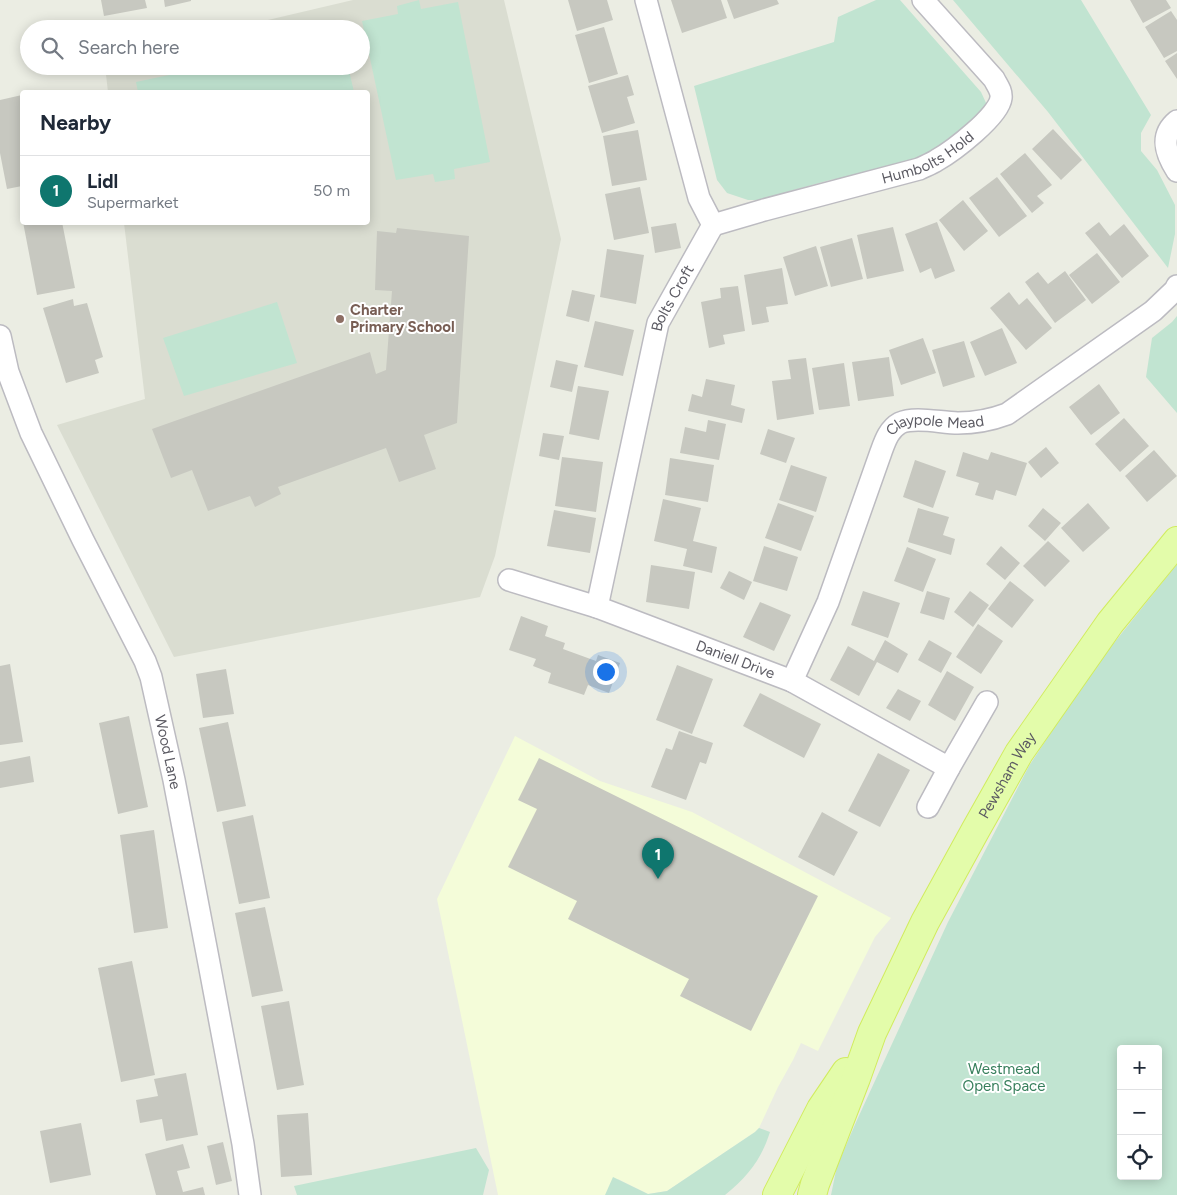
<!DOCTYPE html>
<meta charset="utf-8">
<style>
body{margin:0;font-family:Figtree,sans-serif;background:#f6f6f7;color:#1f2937}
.controls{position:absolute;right:15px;bottom:15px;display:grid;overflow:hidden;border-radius:5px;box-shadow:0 2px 12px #0003}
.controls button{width:45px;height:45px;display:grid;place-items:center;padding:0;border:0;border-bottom:1px solid #e0e1e3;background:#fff;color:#1f2937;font:25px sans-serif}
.you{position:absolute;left:605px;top:671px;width:18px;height:18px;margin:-12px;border:4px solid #fff;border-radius:50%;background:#1a73e8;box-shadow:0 0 0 8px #1a73e833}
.badge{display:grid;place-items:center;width:32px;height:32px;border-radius:50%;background:#0f766e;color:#fff;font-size:16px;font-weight:700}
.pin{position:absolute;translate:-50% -41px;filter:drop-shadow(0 1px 2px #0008)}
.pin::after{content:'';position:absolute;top:26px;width:18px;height:15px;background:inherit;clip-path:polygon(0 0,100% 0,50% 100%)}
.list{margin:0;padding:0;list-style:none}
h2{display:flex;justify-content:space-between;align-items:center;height:65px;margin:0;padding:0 20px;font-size:21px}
h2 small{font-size:16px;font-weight:400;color:#747a83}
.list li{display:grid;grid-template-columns:32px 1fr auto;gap:15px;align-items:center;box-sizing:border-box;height:70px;padding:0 20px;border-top:1px solid #e0e1e3}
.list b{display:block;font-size:19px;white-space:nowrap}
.list p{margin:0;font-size:16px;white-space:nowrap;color:#747a83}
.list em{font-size:16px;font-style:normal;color:#747a83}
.icon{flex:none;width:28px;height:28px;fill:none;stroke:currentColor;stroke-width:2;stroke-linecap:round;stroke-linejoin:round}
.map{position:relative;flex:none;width:1177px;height:1195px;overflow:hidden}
.search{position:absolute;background:#fff;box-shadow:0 2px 12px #0003;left:20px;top:20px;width:350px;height:55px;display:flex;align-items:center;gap:12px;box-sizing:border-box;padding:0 18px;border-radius:28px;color:#747a83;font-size:19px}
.panel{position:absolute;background:#fff;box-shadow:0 2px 12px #0003;left:20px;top:90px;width:350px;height:135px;border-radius:5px}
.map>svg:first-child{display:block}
</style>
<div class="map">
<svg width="1177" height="1195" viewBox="0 0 1177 1195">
<rect width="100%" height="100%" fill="#ebede3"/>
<path fill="#f4fcd9" d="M515,736L600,781L692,812L891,918L875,937L818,1051L801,1043L793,1060L778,1087L759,1128L755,1132L667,1191L648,1194L618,1179L610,1195H498L437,899Z"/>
<path fill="#daddd1" d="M353,0H504L561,239L495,556L480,597L174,657L57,425L145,399L124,223L368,222V92H108L105,66H361V29H230Z"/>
<path fill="#c1e4d1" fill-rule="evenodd" d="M419,0L421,9L458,2L490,162L454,169L455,179L435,182L433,174L396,180L362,21L398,14L397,6Z
M876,0H900L981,92L987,105L985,113L920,160L863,174L830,180L790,191L763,200H748L727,193L717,180L694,86L834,42L838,17Z
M953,0H1081L1151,115L1141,133V151L1157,170L1175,205V234L1168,268L1048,112Z
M212,66H348L354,92H138L136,82Z
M277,302L297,363L184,396L163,338Z
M1177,316V413L1146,377L1152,338L1172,322Z
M1177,564V1195H831L837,1166L857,1120L948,922L1029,766L1090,673ZM1121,1049H1158V1176H1121Z
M759,1128L770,1132C761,1160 748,1176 725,1195H605L613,1177L648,1194L667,1191L755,1132Z
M476,1148L489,1170L483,1195H297L294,1186Z"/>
<path fill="#c7c8c0" d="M101,0H145L147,8L104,16Z
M164,0H191V1L165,7Z
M568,0H607L613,20L577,31Z
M671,0H721L727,18L682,33Z
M727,0H777L779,4L734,19Z
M1130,0H1166L1171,8L1143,23Z
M1171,11L1177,20V51L1164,58L1145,27Z
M604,27L618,74L589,83L575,35Z
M1177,53V79L1165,61Z
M628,75L634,95L627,97L635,123L602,133L588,86Z
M22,95V186L7,189L0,153V100Z
M1053,129L1082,160L1061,180L1032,149Z
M638,130L647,180L612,186L603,136Z
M1025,153L1052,185L1037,196L1044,203L1032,213L1000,174Z
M997,177L1027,216L999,237L969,198Z
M640,187L649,233L614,240L605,194Z
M963,200L988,231L964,251L939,220Z
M23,222H62L75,288L37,295Z
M937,222L955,271L935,279L931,268L920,273L905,234Z
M1099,222L1110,236L1124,224L1149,256L1122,278L1085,233Z
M676,223L681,248L655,253L651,227Z
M893,227L904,271L867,279L857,235Z
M397,228L469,236L457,423L424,435L436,469L399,482L386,448L278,487L281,494L255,507L250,496L208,511L192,470L171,478L152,429L370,352L376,374L386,370L392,291L375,290L377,231L396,233Z
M852,238L863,279L831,287L820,247Z
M816,246L828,286L795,296L783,257Z
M607,249L644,255L636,304L600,297Z
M1097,253L1120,282L1092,304L1069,275Z
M782,268L788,304L766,307L769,322L752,325L744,275Z
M1065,271L1086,300L1055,323L1025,282L1038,272L1048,284Z
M738,286L745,331L723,335L725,344L709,348L701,302L721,298L720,288Z
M572,290L595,295L589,322L566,316Z
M1009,292L1019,305L1027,298L1052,328L1026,350L990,308Z
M73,299L74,306L87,303L103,357L95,360L99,373L66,383L43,308Z
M595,321L634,330L623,376L584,367Z
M1002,328L1017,363L985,376L970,342Z
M923,338L936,373L901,385L889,350Z
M964,341L975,377L943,387L932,350Z
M889,357L894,396L858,401L852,362Z
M806,358L814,414L777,420L772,381L791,379L788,360Z
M556,360L578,365L572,392L550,387Z
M844,363L850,406L819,410L812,368Z
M706,379L735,385L731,405L745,409L742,423L688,411L692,394L702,397Z
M1099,384L1120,413L1091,435L1069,407Z
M578,386L609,391L599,440L569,434Z
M1124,418L1149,446L1120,472L1095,444Z
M708,420L726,424L719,460L680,453L685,427L706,432Z
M768,429L795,438L786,463L760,454Z
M543,433L564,436L559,460L539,456Z
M1046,447L1059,463L1041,478L1028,462Z
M1154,450L1177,476L1147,502L1125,476Z
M963,452L988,460L991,452L1027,463L1016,496L996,490L993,500L975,495L979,483L956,476Z
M562,457L603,462L596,512L555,506Z
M670,458L714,465L708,502L665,495Z
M915,460L946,471L933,508L903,497Z
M791,465L827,477L816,512L779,500Z
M663,499L701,508L693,541L717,547L712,573L683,566L687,549L654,541Z
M778,503L814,516L801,551L765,538Z
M1088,503L1110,528L1083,552L1061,528Z
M918,508L949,517L943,535L955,539L951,555L908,542Z
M1043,508L1061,523L1045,541L1028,526Z
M554,510L596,518L590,553L547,546Z
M1048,541L1070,561L1045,587L1023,566Z
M764,546L798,557L787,591L753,581Z
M1001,546L1020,563L1005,580L986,564Z
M907,547L936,559L923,592L894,581Z
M651,565L695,572L689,609L646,602Z
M729,571L752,582L744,600L720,588Z
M1010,581L1034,600L1012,628L988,609Z
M863,591L900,603L888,638L851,625Z
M927,591L950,598L944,620L920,613Z
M970,591L989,605L973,627L954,612Z
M760,602L791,615L774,651L743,637Z
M521,616L548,626L545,636L565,643L563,649L596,661L598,655L620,663L609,693L588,685L584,695L548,683L551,673L533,666L536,659L509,650Z
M978,624L1003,641L981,674L956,657Z
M885,640L908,654L898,673L877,662L859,696L830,680L848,646L874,661Z
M929,640L952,653L941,673L918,660Z
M10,664L23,742L0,745V666Z
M677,665L713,679L692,734L656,720Z
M226,669L234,714L203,718L196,674Z
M947,671L974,687L955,721L928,705Z
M898,689L921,701L910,721L886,708Z
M760,693L821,724L804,758L743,726Z
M129,716L148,807L118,814L99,723Z
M228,722L246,806L217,812L199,728Z
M679,731L713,743L706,764L700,762L686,800L651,787L666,748L672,750Z
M878,753L910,770L880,827L848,811Z
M30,756L34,782L0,788V762Z
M539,758L818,896L751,1031L680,996L689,979L568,919L577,901L508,867L537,809L518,800Z
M822,812L858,832L834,876L798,857Z
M253,815L270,898L239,904L222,822Z
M154,830L168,928L134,933L120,835Z
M265,907L283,991L252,997L235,913Z
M132,961L155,1075L121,1082L98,968Z
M289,1001L304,1085L277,1090L261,1006Z
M186,1073L198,1135L166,1141L162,1119L140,1123L136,1100L158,1096L154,1079Z
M308,1113L312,1175L281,1177L277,1115Z
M81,1123L91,1175L50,1183L40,1131Z
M223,1142L232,1181L216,1185L207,1146Z
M183,1144L190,1168L177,1171L183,1192L203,1187L205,1195H156L145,1154Z"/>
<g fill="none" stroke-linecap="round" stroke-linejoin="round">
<g stroke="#bcbbc1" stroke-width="24">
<g id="minor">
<path d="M1177,121C1159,136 1166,154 1177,171"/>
<path id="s1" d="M713,225L764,210L919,169C925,166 931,164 937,160C953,151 999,116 1001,98C1002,91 997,85 994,79L923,0"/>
<path id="s2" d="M0,336L8,372L31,433L83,540L145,661L151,677L174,780L208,958L243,1144L250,1195"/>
<path id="s3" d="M509,580L597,607L792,681L949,768L987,702"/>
<path id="s4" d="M597,607L658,323L713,225L699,198L646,0"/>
<path id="s5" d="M792,681L828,602L881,452C885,441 889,429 900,423C915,416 941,423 958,423C975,423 991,420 1007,414L1153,311L1175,290L1177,286"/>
<path d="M928,807L949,768"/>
</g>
</g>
<g stroke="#d1ec5e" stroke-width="30">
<g id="primary">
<path d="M777,1195L821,1109L846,1072"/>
<path id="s6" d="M812,1195L815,1184L856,1078L872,1033L925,922L975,831L1019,753L1110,623L1177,541"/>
</g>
</g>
<use href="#minor" stroke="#fff" stroke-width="21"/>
<use href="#primary" stroke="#e3fcaa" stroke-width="28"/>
</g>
<circle fill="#8d6e63" stroke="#fff" stroke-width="2" cx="340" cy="319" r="5"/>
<g text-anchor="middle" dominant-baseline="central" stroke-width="4" stroke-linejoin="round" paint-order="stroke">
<g font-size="15" fill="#5c5b63" stroke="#fff">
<text stroke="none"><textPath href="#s1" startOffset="226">Humbolts Hold</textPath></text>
<text stroke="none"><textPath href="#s4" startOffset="319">Bolts Croft</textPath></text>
<text stroke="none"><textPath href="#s5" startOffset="316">Claypole Mead</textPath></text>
<text stroke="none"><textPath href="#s3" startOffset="240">Daniell Drive</textPath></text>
<text stroke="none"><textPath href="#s2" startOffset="451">Wood Lane</textPath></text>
<text stroke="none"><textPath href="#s6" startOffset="464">Pewsham Way</textPath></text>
</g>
<g font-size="15" font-weight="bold" fill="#785e54" stroke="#fff" text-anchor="start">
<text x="350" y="310">Charter<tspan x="350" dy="17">Primary School</tspan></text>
</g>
<g font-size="15" fill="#377f5c" stroke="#fff">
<text x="1004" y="1069">Westmead<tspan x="1004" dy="17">Open Space</tspan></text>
</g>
</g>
</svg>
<div class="controls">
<button>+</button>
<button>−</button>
<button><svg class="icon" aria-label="locate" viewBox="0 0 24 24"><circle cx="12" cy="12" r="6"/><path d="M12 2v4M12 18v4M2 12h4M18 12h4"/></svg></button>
</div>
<div class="you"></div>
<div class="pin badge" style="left:658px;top:879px">1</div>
<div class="search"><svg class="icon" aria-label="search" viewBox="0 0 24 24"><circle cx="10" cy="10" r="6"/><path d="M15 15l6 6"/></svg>Search here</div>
<section class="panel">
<h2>Nearby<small></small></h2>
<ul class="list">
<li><span class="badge">1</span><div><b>Lidl</b><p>Supermarket</p></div><em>50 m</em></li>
</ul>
</section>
</div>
